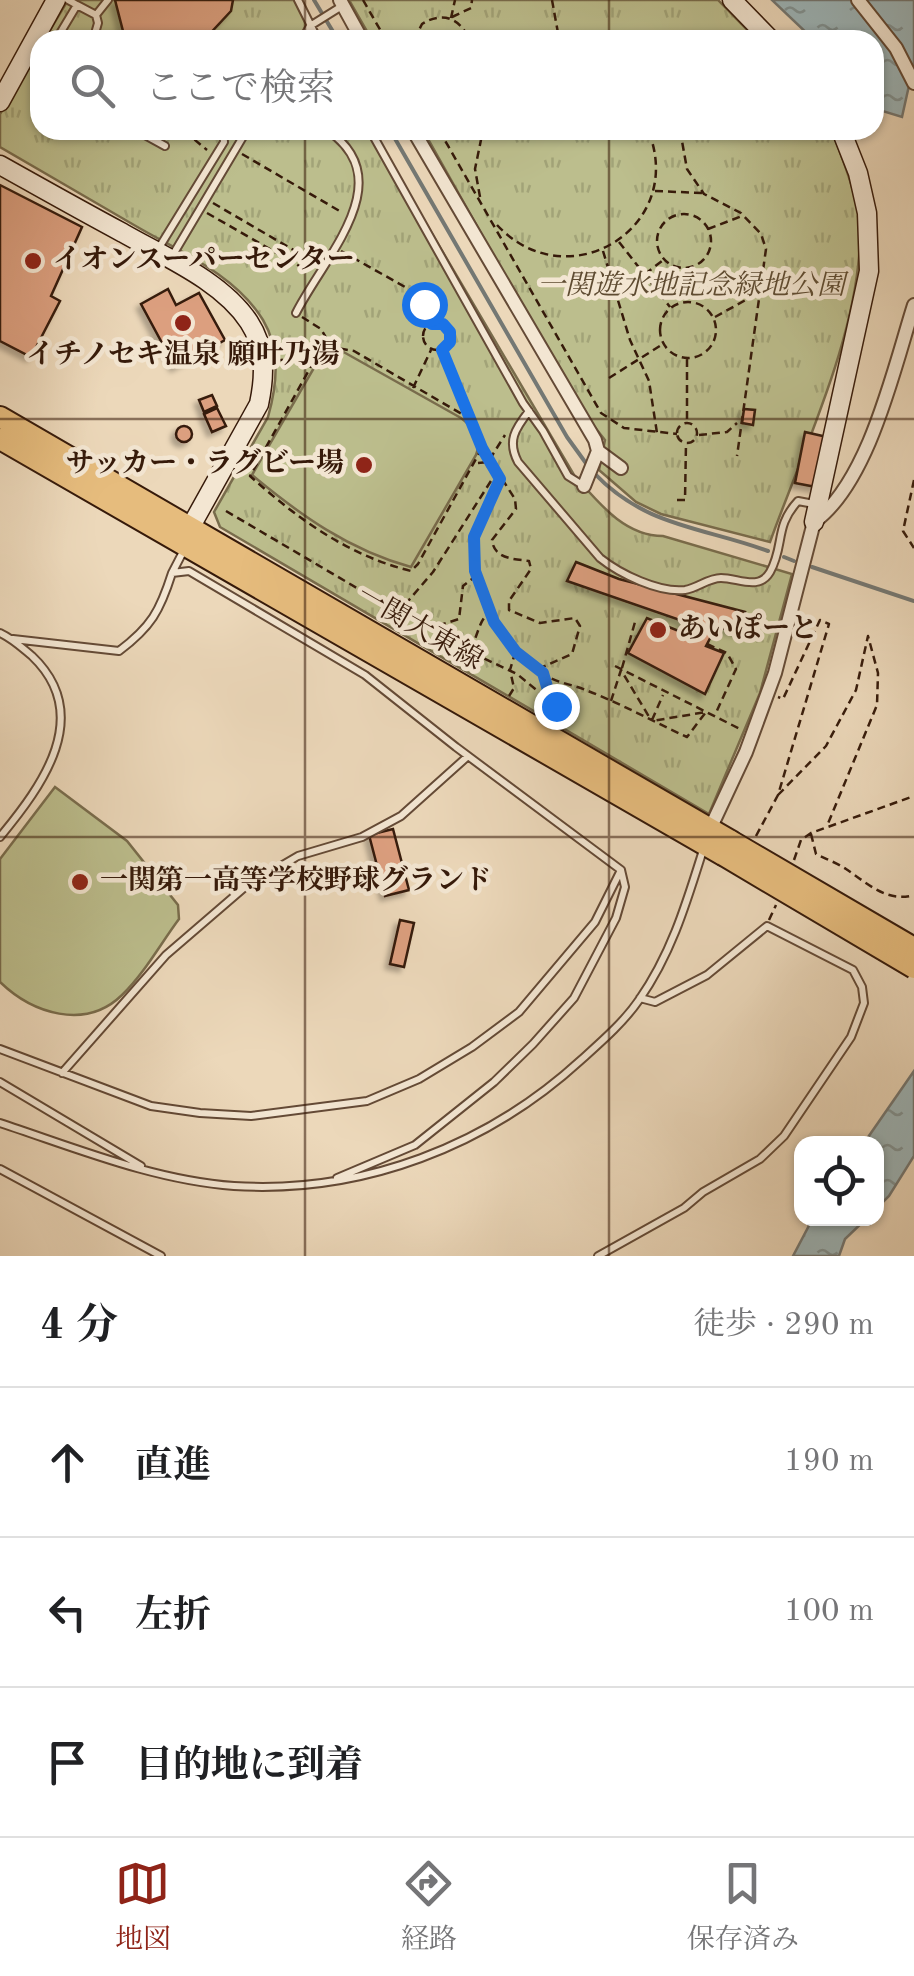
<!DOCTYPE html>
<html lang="ja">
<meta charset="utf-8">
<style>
body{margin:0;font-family:"Old Standard TT","Noto Serif JP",serif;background:#f6f6f6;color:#202124}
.controls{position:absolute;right:30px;bottom:30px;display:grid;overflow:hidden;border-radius:20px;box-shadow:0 2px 8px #0004}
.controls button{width:90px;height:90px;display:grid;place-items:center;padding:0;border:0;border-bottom:2px solid #e0e0e0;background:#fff;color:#202124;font:50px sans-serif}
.stop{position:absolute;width:30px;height:30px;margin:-22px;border:8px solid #1a73e8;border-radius:50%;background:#fff}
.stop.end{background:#1a73e8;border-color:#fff;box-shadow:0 2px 10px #0008}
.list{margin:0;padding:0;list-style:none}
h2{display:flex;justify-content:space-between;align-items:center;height:130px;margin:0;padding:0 40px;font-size:42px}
h2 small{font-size:32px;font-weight:400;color:#757577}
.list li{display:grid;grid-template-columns:65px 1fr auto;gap:30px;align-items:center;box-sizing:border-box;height:150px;padding:0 40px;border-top:2px solid #e0e0e0}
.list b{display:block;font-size:38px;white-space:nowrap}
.list em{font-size:32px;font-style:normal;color:#757577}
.icon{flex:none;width:55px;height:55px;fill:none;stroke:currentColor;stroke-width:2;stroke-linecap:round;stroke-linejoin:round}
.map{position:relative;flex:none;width:914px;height:1256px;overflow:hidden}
.search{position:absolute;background:#fff;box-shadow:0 2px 8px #0004;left:30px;right:30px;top:30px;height:110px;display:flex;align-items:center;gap:25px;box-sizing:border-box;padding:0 35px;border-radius:30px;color:#757577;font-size:38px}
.sheet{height:580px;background:#fff}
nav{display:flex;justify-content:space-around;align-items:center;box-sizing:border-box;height:140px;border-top:2px solid #e0e0e0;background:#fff;font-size:28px;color:#757577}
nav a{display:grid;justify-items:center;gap:5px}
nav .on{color:#8f2418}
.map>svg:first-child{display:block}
</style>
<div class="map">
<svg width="914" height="1256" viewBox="0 0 914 1256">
<defs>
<pattern id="park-tufts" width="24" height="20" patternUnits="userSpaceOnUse" patternTransform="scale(2.5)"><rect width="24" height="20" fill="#bcbe8d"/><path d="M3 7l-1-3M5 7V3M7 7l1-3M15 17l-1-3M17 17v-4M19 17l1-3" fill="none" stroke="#a2a378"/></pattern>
<pattern id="water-ripples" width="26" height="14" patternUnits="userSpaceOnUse" patternTransform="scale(2.5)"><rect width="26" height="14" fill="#9db7bb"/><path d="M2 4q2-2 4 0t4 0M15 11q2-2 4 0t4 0" fill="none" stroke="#819496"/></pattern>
<filter id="shadow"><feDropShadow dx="-4.5" dy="4.5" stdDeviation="2.5" flood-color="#0004"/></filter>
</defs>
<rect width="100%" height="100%" fill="#ecd8ba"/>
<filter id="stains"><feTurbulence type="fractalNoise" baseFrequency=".002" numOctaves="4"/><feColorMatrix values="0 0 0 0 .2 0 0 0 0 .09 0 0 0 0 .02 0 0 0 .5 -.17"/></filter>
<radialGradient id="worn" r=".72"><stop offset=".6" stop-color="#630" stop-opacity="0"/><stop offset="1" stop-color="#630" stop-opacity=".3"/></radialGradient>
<path fill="url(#park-tufts)" stroke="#796c4c" stroke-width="2.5" d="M68,0H294L317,40H44Z
M349,0H718L757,40H372Z
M40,47V130H371L574,475C598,502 624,536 663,536L792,574L760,693L709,814L220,527L214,512L268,417C277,385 281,350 263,320C235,274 178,251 134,225C89,199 45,173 0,147V114Z
M423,130H832C843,162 860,199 860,234C860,332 803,450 770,542L661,514L636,502L599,470L605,440L578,406Z"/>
<path fill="#bcbe8d" stroke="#796c4c" stroke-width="2.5" d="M340,350L461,418C473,427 482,440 476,455L411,567C349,550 300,515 252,475L315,366L323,356Z
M55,787L127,841L178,905L179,919C161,943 144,974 122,995C85,1031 32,1013 0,982V859Z"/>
<path fill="url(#water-ripples)" stroke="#747874" stroke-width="2.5" d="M772,0H914V63L902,117L879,110L874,105V40H814Z
M914,1071V1156L889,1196L877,1208L876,1144L864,1143Z
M813,1218H866V1219L845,1239L839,1256H793Z"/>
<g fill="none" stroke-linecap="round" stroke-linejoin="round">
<path stroke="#747874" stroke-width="4" d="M314,0L338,40
M390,130L567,437L588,466
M594,473C645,527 703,527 768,551
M784,557L794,561
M812,567L914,601"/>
</g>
<path fill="#dc9f7f" stroke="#361a0a" stroke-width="2.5" filter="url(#shadow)" d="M115,0H233L231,11L204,40H117L124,35Z
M0,185L82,227L51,296L60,301L31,357L0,341Z
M168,289L176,305L199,293L225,340L175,367L141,304Z
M212,395L217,406L204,412L199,400Z
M217,408L226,426L212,432L204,414Z
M744,409L755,410L753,425L742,423Z
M176 434a8 8 0 1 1 16 0a8 8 0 1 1-16 0Z
M805,432L827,437L816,487L795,483Z
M576,562L619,579L745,612L739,632L716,627L706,646L724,653L705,694L628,653L647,618L681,632L683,621L567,581Z
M393,829L409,890L385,896L369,835Z
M400,920L414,923L404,967L390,964Z"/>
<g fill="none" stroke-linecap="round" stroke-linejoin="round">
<g stroke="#644a36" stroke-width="10">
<path id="lane" d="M298,0L318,40
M77,5L96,15L98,23L94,37L89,40
M96,15L108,0
M56,40L77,5L68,0
M302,40L310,26L342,6
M136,130L165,146
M370,130L523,403L543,431L568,476L584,486
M157,251L224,142L223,130
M171,258L247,130
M296,313C324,257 402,180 327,130
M529,411C515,429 507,441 518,462L600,558C620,574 659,593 685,590C698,588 708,578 721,578C738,578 759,591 770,572C785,545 774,527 798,501L814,504
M0,633C13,639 21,647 32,656C94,715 43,785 0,837
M13,639L119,651C151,627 160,611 172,573
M0,1049L151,1106L200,1113L251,1116L367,1101L419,1079L472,1047L519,1012L595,922L621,870L456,747L365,675L189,571L172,573L185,548
M62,1073L166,955L245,887L298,856L362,837L401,816L468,756
M0,1082L141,1166
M0,1123C76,1148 153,1180 234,1186C363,1194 487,1146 581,1060C601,1042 624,1022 639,1000C672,953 687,901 704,847
M0,1169L161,1256
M337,1178L415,1145L494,1082L533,1044L574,998L616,918L625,887L621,870
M598,1256L684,1208L703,1192L760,1159L784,1136L851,1037L864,1003L862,987L853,970L767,926L707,975L655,1002L640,998"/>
</g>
<g stroke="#644a36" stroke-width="16">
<path id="street" d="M340,0L362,40
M858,0L896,48L914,83
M413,130L595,440L598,451L621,468
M584,486L598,451
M710,829L746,752L775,673L814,522C869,482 894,368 914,305"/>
</g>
<g stroke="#361a0a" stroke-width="21">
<path id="secondary" d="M732,0L771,40
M0,102L56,0
M0,165C41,188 82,211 123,233C165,257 222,281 249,322C266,348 265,376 259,404L190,528
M814,522L869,271L867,213L858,173L841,130"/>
</g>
<g stroke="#361a0a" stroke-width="24">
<path id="primary" d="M0,417L731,841
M0,439L723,855"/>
</g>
<path stroke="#361a0a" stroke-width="2.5" stroke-dasharray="8 5" stroke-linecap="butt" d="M363,0L386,40
M552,0L558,33
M452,17L471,8L472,0
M451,18L455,0
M414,40L422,24C442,11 461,18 469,40
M546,40C568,32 595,31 617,40
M192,130L189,135L207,150
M439,130L601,413L624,428L677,434
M680,130L687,169L704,194L741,213L761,234L766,249L737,456
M242,154L343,213
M655,191L702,193
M480,197L475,169L483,130
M213,203L314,262
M207,213L308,271
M657 241a27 27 0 1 1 54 0a27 27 0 1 1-54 0Z
M497,225C568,301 688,227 648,130
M708,229L742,216
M619,242L670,307
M341,251L414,292
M603,251L630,340L649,381L657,433
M645,274L662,261
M660 330a28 28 0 1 1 56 0a28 28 0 1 1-56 0Z
M424,304L413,301L416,289L423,288L429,292V299L424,304L431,322
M302,317L321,329L331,346
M715,317L760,292
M423 336a14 14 0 1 1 28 0a14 14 0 1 1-28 0Z
M442,350L482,448L515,499L516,509L492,540C494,559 514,559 529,561L531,569L509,601V610L540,623L575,618L580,626L572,654L540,668
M687,359V423
M275,361L295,358L311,364
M609,378L663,344
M413,388L431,350
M472,420L354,351L331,347L314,361L250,476C298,519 347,555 411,571L418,564L482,448
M677 433a10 10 0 1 1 20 0a10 10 0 1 1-20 0Z
M699,435L727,432L737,423
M478,463L488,462L505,435
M500,479C490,497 478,516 474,536C464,585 506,648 545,675C557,683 575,685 588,691C622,704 654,722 687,737L706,712L652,721
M914,480L903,531L914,548
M677,500H685L686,443
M226,511L396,611H405
M477,575L463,586L459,619L440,625L439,630L468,651L517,674L556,706L558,710L555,719
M393,628L409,600L433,572L496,473
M707,644L727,653L736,669L715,715
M469,649C478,639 478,621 488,614
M435,651L438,629
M615,666L742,730
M622,668L635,622
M543,675L546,695
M509,696L514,688L510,670L515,653
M611,701L621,670L651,720
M652,720L663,695
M778,795L826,746L856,690L868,636L878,673L877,705L827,826
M811,834L816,854C826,859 837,863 846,869C867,883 887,903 914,895
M756,836L778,795L829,624L820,620L783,699L778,697
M794,860L801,840L811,833L914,796
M769,920L776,905"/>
<use href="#lane" stroke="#f3e6d2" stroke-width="6"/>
<use href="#street" stroke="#f3e6d2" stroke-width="12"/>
<use href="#secondary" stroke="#f3e6d2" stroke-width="18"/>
<use href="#primary" stroke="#e6bc7d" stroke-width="20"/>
<g stroke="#361a0a" stroke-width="24" stroke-linecap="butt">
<path id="primary-bridge" d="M731,841L914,948
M723,855L914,968"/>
</g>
<use href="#primary-bridge" stroke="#e6bc7d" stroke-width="20"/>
</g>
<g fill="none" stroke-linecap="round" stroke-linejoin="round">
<path stroke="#1a73e8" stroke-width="12" d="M424,304L432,324H443L450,332V342L442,350L482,448L500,479L474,537L475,571L494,622L516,652L543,673L548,690L545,697L556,706"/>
</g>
<path fill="none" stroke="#361a0a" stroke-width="2.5" stroke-opacity="0.55" d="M305,0V40M609,0V40M305,130V1256M609,130V1256M0,419H914M0,837H914"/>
<g fill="#8f2418" stroke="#f3e6d2" stroke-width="4">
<circle cx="33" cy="261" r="10"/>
<circle cx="183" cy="323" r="10"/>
<circle cx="364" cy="465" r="10"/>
<circle cx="658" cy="630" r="10"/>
<circle cx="80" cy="882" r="10"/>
</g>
<g text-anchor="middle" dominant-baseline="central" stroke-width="9" stroke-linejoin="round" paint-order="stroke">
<g font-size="28" font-weight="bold" fill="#361a0a" stroke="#f3e6d2" text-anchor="start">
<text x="53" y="261">イオンスーパーセンター</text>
<text x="183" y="356" text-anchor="middle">イチノセキ温泉 願叶乃湯</text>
<text x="344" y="465" text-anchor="end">サッカー・ラグビー場</text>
<text x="678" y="630">あいぽーと</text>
<text x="100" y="882">一関第一高等学校野球グランド</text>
</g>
<g font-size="28" font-style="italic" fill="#5e4b31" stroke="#f3e6d2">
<text x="691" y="287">一関遊水地記念緑地公園</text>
</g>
<g font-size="28" fill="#361a0a" stroke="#f3e6d2">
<text transform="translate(419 629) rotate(30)">一関大東線</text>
</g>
</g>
<rect width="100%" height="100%" filter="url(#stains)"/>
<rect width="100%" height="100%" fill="url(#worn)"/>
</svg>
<div class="controls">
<button><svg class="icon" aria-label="locate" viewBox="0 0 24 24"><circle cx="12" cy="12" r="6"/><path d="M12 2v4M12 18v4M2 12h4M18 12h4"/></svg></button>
</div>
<div class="stop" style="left:424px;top:304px"></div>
<div class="stop end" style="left:556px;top:706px"></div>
<div class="search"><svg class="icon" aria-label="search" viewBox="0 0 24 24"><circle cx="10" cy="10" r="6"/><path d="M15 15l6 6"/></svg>ここで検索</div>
</div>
<section class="sheet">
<h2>4 分<small>徒歩 · 290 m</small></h2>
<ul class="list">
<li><svg class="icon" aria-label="ahead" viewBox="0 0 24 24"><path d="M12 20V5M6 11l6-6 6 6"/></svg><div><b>直進</b></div><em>190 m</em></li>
<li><svg class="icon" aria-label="left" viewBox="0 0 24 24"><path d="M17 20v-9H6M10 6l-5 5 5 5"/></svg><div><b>左折</b></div><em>100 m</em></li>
<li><svg class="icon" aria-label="arrive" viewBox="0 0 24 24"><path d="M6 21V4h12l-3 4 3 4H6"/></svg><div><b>目的地に到着</b></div></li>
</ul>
</section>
<nav>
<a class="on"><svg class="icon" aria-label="map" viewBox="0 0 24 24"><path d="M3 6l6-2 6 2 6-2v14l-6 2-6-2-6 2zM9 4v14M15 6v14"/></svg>地図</a>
<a><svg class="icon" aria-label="directions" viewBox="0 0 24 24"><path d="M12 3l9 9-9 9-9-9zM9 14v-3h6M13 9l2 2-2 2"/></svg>経路</a>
<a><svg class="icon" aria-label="saved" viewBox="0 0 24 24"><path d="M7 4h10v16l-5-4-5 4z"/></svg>保存済み</a>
</nav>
